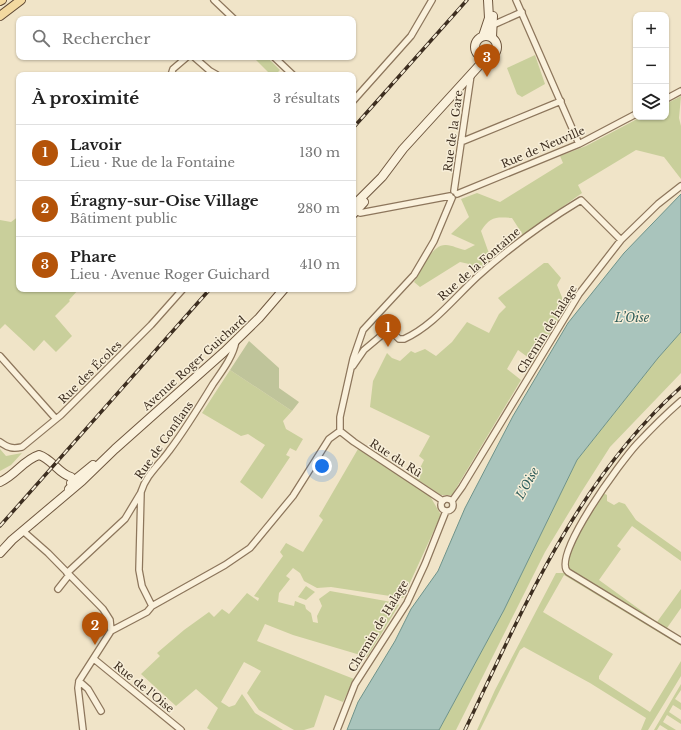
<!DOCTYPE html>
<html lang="fr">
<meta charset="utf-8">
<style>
body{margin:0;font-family:"Libre Baskerville",serif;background:#f2f2f2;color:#222}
.controls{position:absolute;right:12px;top:12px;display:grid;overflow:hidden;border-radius:8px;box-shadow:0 1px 3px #0004}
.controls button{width:36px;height:36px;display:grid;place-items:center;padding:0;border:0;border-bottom:1px solid #e0e0e0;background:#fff;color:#222;font:20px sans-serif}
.you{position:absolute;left:322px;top:466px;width:14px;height:14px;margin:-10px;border:3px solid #fff;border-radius:50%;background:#1a73e8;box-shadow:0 0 0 6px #1a73e833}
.badge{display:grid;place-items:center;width:26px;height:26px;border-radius:50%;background:#b45309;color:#fff;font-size:13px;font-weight:700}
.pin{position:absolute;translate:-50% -33px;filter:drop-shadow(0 1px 2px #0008)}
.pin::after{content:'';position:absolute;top:21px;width:14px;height:12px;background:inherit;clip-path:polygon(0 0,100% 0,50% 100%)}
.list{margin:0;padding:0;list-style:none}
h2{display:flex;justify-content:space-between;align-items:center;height:52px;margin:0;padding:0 16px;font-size:17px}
h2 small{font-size:13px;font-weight:400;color:#767676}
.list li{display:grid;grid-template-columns:26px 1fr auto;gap:12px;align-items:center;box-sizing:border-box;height:56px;padding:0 16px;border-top:1px solid #e0e0e0}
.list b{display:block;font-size:15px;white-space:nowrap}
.list p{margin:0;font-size:13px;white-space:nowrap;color:#767676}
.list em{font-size:13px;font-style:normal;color:#767676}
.icon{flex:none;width:22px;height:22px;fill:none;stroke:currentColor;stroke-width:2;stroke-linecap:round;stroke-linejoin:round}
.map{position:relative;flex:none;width:681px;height:730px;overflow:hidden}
.search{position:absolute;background:#fff;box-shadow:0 1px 3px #0004;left:16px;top:16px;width:340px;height:44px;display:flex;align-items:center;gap:10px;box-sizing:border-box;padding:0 14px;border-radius:8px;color:#767676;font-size:15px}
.panel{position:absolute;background:#fff;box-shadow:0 1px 3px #0004;left:16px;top:72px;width:340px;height:220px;border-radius:8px}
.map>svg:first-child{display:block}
</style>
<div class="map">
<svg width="681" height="730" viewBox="0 0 681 730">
<rect width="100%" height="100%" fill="#f0e4c8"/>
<path fill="#c9cf9b" d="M535,55L545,84L522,97L517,94L507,68Z
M255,57H267L280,70L275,75H271L254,58Z
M681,96L679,118L681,126V179L664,157L636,150L578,185L582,193L523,235L512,218C497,217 490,216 481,231L492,262L477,274L469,264L460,262L420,287L414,282C421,272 431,244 446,245C452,245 459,249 465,250L475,245L451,234L469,217L461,199L477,193L500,202L563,163L560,156L586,146L641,117H666V104Z
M19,216V289H79L69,300L70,301L55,316L72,336L56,352L44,340L34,351L5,324L0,329V220L11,222Z
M544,263H548L561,278L557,285L566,307L533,361L518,350L507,369L521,380L452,495H441L415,478L424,460L419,456L430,436L370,407L373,381L387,353L392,358L400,361L411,351L415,353L425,349L436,356L452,342L467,322L489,333L499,314L506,307L498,298Z
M681,332V373L610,447L582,491L545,552L456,730H439L504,610L577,460L658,358Z
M230,370L292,411L283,421L286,429L303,439L296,451L290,448L286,455L290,457L262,499L240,482L265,445L248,434L241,436L202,413Z
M0,449L6,456L22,453L11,465L0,471Z
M358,449L430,496L441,515L403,598L331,587L317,588L304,581L300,573L293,568L286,576L290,579L279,593L278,602L294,606L295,601L305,605L306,609L311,613L313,622L318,623L317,616L322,606L319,599L330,591L397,603L399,605L367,657L293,635L265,624L257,641L354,679L343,702L325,695L314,727L304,730H294L259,710L247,693L261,671L244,662L221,702L229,707L235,705L242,694L255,713L283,730H210L207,728L218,708L196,689L176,706L141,674L160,656L157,653L184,630L209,612L214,617L222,609L229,614L247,593L258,601L259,598L254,596L283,556L280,552L286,543L303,552L323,520L319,516Z
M603,493L607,495V501L614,505L619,502L625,504L636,520L681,552V561L632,526L617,546L621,549L599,580L657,622L681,589V608L667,628L681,639L569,569L566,561L574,540Z
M556,573H565L681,643V646L564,575L543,612L613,654L599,676V679L650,712L681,661V676L648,730H641L646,718L590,683L524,647L520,650L480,730H477L495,690Z
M306,586L315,592L306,600L298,597Z
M681,684V690L675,699L681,703V710L673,705L669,712L681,720V724L667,715L663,722L676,730H668L660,725L657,730H654Z"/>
<path fill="#bfc49a" d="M249,341L279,368V388L299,402L292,411L230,370Z"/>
<path fill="#a9c4bc" stroke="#6f938a" d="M681,194V332L658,358L577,460L504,610L439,730H347L358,702L395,641L411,609L438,571L465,508L513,416L568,323L624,253Z"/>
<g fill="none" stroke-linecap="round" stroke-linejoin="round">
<g stroke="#8d765c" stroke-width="8">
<path id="street" d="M214,0L234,19
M516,0L579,144
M493,25L522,12
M194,57L210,71L217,75
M274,57L293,75
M171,75L173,69L187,57
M666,99L681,91
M353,101L411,36L432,0
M461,142L561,101
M454,191L471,75
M457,194L579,144L636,114
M356,211L360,213L450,196
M0,356L56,419
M353,366L364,350L389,329L399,339H404C433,326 455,297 478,276C511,246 543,223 581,200L621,240
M681,401C666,414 651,429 637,444C623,459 550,557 568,572L681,641
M340,431V417L353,359L363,330L414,275L434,241L452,198
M340,431L354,442L443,501
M0,442C8,448 13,449 22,447L61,415L151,325L183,289
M441 505a6 6 0 1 1 12 0a6 6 0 1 1-12 0Z
M452,501L462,487L579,294L621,240L658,204L681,186
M23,531L48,553L103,609L110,620L111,631L79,681L78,688L83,730
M67,573L125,519L140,494
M58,589L69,575
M152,606L142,586L139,570L141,492C146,475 159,465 169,451C185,430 199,407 213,384C222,371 233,357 236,341
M111,631L147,612L152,606L225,565L250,548L293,496L329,439L340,431
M94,659L181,730
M79,681L88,689L101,711
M337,730L355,684L407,603L425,564L446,511"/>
</g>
<g stroke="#6f573f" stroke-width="10">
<path id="secondary" d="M475 47a11 11 0 1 1 22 0a11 11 0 1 1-22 0Z
M483,36L489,18L488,0
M492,37L493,16
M353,206L382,177L403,149L486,58
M353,214L364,202
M0,482C16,475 23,460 39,455C52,459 59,474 71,477L74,484L69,489
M71,483L93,465
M0,553L12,540L82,481L115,449L224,352L259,318L284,289"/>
</g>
<g stroke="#5b4430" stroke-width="10">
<path id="primary" d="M0,1L2,0
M0,16L21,0"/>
</g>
<use href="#street" stroke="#faf1dc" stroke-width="5.5"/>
<use href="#secondary" stroke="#faf1dc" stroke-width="8"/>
<use href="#primary" stroke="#f3d9a0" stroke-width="8"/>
<g stroke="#3d2e20" stroke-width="3.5">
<path id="rail" d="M353,128L467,0
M0,526L210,289
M465,730C524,607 577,480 681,387"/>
</g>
<use href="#rail" stroke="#f7eed8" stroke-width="2" stroke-dasharray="6" stroke-linecap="butt"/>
</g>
<g text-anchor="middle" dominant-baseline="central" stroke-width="3" stroke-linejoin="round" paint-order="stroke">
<g font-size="11" fill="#3d2e20" stroke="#f7eed8">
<text transform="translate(453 131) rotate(-82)">Rue de la Gare</text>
<text transform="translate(543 147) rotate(-23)">Rue de Neuville</text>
<text transform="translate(479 264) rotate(-41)">Rue de la Fontaine</text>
<text transform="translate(547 329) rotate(-58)">Chemin de halage</text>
<text transform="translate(194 363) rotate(-42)">Avenue Roger Guichard</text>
<text transform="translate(90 372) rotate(-45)">Rue des Écoles</text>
<text transform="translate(164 440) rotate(-55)">Rue de Conflans</text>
<text transform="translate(396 458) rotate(33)">Rue du Rû</text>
<text transform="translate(378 626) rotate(-59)">Chemin de Halage</text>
<text transform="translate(144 687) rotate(39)">Rue de l'Oise</text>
</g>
<g font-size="12" font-style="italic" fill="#2f5d5a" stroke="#f7eed8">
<text x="632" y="317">L’Oise</text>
<text transform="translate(527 483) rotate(-61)">L'Oise</text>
</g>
</g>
</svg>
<div class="controls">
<button>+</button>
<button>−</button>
<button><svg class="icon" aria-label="layers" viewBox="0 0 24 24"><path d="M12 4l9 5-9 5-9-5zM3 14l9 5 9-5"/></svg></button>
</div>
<div class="you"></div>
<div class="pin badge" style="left:388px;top:347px">1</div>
<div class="pin badge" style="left:95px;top:645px">2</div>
<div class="pin badge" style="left:487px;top:77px">3</div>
<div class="search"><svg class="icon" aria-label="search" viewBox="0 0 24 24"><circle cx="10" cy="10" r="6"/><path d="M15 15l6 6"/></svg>Rechercher</div>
<section class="panel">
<h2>À proximité<small>3 résultats</small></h2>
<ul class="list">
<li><span class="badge">1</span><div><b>Lavoir</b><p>Lieu · Rue de la Fontaine</p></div><em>130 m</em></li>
<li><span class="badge">2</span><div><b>Éragny-sur-Oise Village</b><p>Bâtiment public</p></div><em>280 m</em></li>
<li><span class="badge">3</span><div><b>Phare</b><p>Lieu · Avenue Roger Guichard</p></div><em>410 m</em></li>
</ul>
</section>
</div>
